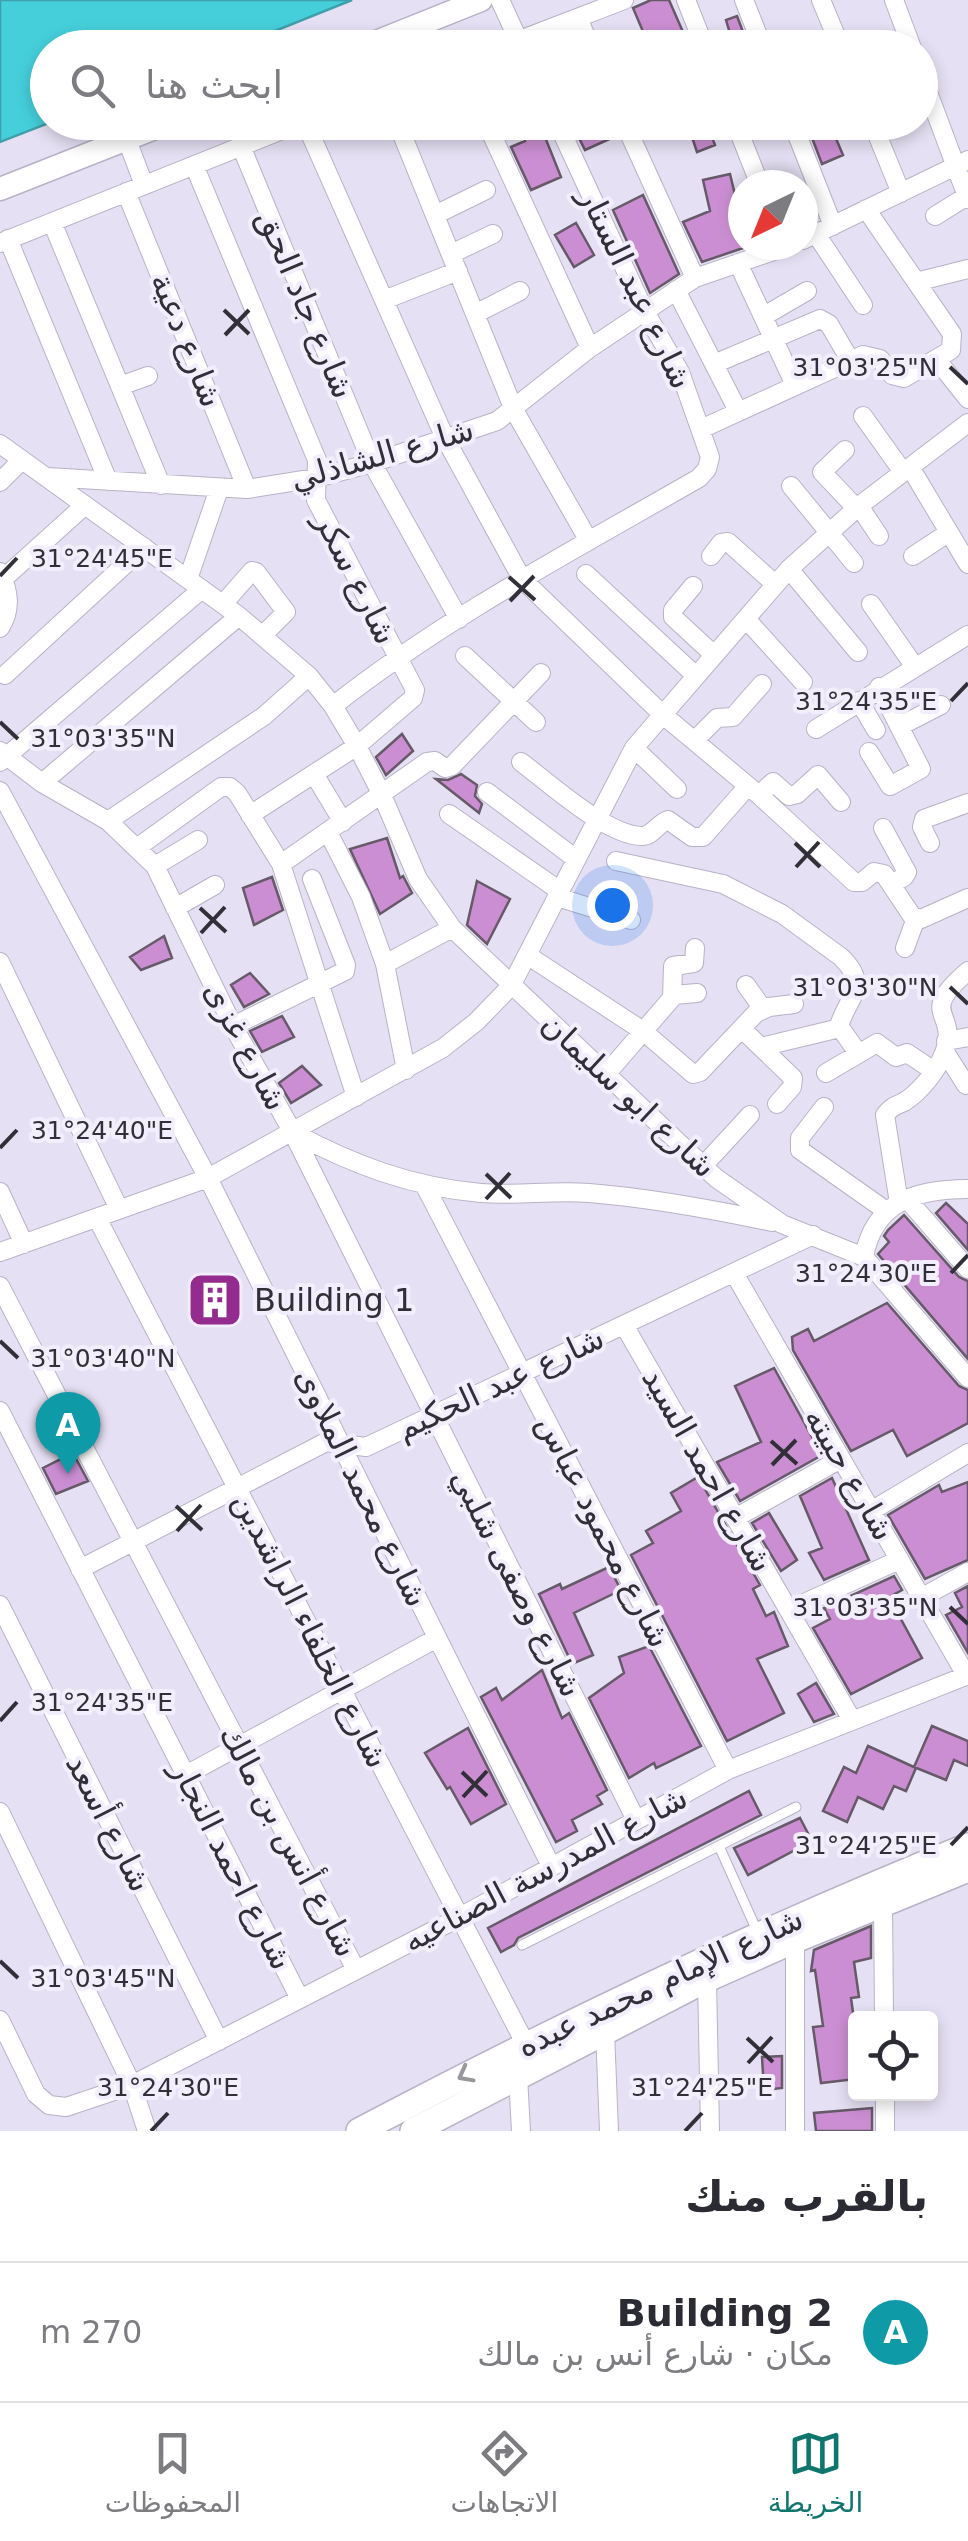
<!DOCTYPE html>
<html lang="ar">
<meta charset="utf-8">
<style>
body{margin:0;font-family:"DejaVu Sans",Vazirmatn,sans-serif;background:#f2f2f3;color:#2b2b33;direction:rtl}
.controls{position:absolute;right:30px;bottom:30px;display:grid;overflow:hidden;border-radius:10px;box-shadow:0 5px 15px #0003}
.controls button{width:90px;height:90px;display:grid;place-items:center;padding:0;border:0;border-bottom:2px solid #e1e1e2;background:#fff;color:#2b2b33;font:50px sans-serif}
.compass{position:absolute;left:728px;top:170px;width:90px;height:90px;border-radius:50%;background:#fff;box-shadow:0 5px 15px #0003;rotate:223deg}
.you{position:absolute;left:612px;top:905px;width:35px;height:35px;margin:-25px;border:8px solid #fff;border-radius:50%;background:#1a73e8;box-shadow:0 0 0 15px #1a73e833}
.badge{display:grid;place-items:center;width:65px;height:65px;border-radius:50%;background:#0f766e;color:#fff;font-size:32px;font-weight:700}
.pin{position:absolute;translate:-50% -82px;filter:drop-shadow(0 2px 5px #0008)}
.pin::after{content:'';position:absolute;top:52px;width:35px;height:30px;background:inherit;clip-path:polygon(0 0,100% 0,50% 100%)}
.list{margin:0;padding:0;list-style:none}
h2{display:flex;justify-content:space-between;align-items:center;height:130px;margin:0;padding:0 40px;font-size:42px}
h2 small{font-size:32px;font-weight:400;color:#7c7c81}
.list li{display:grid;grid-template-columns:65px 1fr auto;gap:30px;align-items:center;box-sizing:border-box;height:140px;padding:0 40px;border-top:2px solid #e1e1e2}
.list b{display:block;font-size:38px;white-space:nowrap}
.list p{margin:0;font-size:32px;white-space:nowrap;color:#7c7c81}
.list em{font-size:32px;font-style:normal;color:#7c7c81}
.icon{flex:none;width:55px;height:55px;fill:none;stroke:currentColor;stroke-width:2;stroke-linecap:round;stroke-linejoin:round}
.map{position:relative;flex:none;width:968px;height:2131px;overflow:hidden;direction:ltr}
.search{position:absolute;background:#fff;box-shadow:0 5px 15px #0003;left:30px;right:30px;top:30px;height:110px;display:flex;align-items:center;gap:25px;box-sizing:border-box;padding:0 35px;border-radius:55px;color:#7c7c81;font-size:38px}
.sheet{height:270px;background:#fff}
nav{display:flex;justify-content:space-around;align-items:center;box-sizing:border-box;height:140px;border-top:2px solid #e1e1e2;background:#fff;font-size:28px;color:#7c7c81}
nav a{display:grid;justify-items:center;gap:5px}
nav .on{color:#0f766e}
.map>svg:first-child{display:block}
</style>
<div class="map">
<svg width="968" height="2131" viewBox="0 0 968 2131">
<rect width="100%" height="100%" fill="#e6e0f4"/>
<path fill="#45cfdb" stroke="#3f9faa" stroke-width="2.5" d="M0,0H352L235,47L48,48L49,123L0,142Z"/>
<path fill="#cb8ed2" stroke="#665968" stroke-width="2.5" d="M651,0H669L690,48H650L633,8Z
M737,16L749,48H717L714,37L729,30L726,20Z
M516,122H539L561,177L531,190L511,147L525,141Z
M571,122H610L616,136L585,150Z
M687,122H706L715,145L697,152Z
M806,122H829L843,155L822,164Z
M730,174L738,207L743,206V248L702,262L683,222L710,211L703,180Z
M643,195L679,274L650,293L613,210Z
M576,223L594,255L574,267L555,235Z
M402,734L413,751L386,775L376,757Z
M461,774L477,785L475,796L482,804L479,813L436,779L448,780Z
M387,838L400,878L403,876L412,893L380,914L350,849Z
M272,877L283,910L254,925L243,888Z
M477,881L510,899L487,944L467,925Z
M164,936L172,958L141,970L130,957Z
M250,973L269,994L244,1007L231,985Z
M282,1016L294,1037L262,1052L250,1031Z
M302,1066L321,1085L291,1103L279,1083Z
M946,1203L968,1224V1250L936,1213Z
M904,1215L959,1277L968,1281V1359L878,1254L889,1242L884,1236L888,1230Z
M887,1303L959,1386L968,1390V1423L907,1456L893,1430L851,1451L793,1350L792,1337L808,1329L814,1341Z
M774,1368L822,1455L740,1501L717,1462L761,1442L735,1386Z
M73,1453L88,1481L56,1494L43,1468Z
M698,1477L760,1585L753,1589L766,1616L774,1612L788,1646L757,1659L784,1713L727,1741L631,1555L653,1543L646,1531L681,1511L671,1493Z
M832,1478L869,1560L824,1580L809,1553L822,1548L800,1496Z
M968,1482V1560L925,1579L888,1515L939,1485L942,1492Z
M769,1513L797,1560L781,1571L752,1523Z
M609,1567L621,1590L574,1613L593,1655L572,1664L539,1594L560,1584L562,1589Z
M894,1576L902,1590L893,1595L900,1608L896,1610L922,1658L851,1694L813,1628L830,1619L824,1608Z
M968,1586V1653L946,1615L962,1607L955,1593Z
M649,1646L701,1746L656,1768L654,1763L629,1778L589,1698L624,1673L619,1657Z
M542,1670L562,1718L569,1713L607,1790L597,1796L602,1804L572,1820L577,1831L556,1842L481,1697L496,1688L502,1700Z
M816,1683L834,1714L814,1722L798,1694Z
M932,1726L968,1741V1766L954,1760L946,1780L914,1767Z
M468,1728L506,1804L471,1824L450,1787L447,1789L425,1753Z
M868,1746L916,1768L906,1791L894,1786L883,1809L858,1797L847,1822L823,1811L844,1767L856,1773Z
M749,1791L761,1815L518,1938L514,1945L501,1952L488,1928Z
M800,1818L812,1841L748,1875L734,1848Z
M871,1926V1958L854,1962L859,1997L851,1998L856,2034V2079L821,2083L813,2027L823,2026L815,1970L811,1971L814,1950Z
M782,2056V2088L764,2090L762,2057Z
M872,2108V2131H816L814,2113Z"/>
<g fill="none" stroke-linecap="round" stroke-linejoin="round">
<g stroke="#b9b2c6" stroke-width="11">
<path id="service" d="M719,1846L757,1931
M522,1945L796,1807"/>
</g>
<g stroke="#b9b2c6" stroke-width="20">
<path id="minor" d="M500,0L522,48
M686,0L705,48
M744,0L763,48
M821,0L841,48
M894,0L912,48
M578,18L591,48
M499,48L624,0
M920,71L968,199
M305,122L445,438L522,579L662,714L759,795L854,882H862L874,872L884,874L912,916L921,919L968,898
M397,122L514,410L589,541
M486,122L590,348
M624,122L695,278
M735,122L760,185
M792,122L833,226
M872,122L901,193
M127,140L144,185
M241,146L372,463L459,619
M194,165L317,460L316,500L415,690L413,698L357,746L250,815
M126,192L247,489
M435,215L486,190
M935,216L967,196
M52,222L161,485
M816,234L863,305
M8,239L108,481
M803,240L968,160
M0,243L302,122
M451,254L493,234
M738,263L795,385
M916,282L968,269
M676,290L738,411
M384,300L458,271
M475,314L520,291
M764,316L807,291
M937,360L968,399
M714,364L820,319L829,324L850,360
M120,386L148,376
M863,416L903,472
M701,429L863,355L880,359L892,375L904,378L951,350L952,334L866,209
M0,444L239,616L309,676L333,706L357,746L382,795L418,879L452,928L716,1178L782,1224L864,1257L968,1378
M845,450L822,472L856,508
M910,467L968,564
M47,477L247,489L316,478L372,463L497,421L590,348L695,278L791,245
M0,482L22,460
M791,486L854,563
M859,506L879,536
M711,556L721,543L728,542L775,584
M913,556L948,533
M789,569L858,652
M586,574L695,675
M3,579L85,505
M188,579L219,489
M693,586L673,610V617L714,655
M223,604L252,571L256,572L286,612L262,636
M871,604L915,667
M746,619L803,682
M0,628C12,609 9,591 0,572
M465,656L536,722
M5,675L144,547
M859,701L876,730
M333,706C446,617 574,550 699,478L707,469L710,457L680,372L644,310L557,122
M900,726L941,705
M816,729L968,635
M694,741L717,718L733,717L762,684
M634,748L677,789
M0,751L42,783L108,821L155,866L233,1026L292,1131L636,1820
M869,752L890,786L921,769L879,687
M0,762L202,589
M521,762C549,783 607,836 642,836C653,836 658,823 668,820L692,837H703L748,786
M314,774L343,822
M42,783L239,616
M0,791L208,1178L551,1866
M487,792L576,859
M759,795L773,782L789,796L797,794L818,775L841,802
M449,814L560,891
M108,821L264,716L309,676
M883,828L907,872L904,877L891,884
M328,832L361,897L385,964L406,1070
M930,843L922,827L924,819L968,803
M138,847L221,787H230L237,793L281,864L356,1097
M616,861L723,884L782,914L841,957C871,986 847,998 839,1026L858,1053
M281,864L427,762L435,761L445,768L452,766L541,673
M155,866L198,840
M557,897L631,920
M175,908L215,885
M905,948L916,918
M527,955L643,1031L693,1074L700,1072L756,1013L769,1007L794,1004
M0,962L119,1209
M385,964L452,928
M746,985L763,1009
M673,995L697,993
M233,1026L345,971L346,965L312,879
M742,1029L793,1078L792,1087L777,1104
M946,1041L968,1037
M761,1047L840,1028
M945,1052L966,1085
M608,1072L672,998L673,966L694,963L695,948
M826,1073L877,1043L896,1057L907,1053L934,1071
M824,1107L800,1138V1150L885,1210
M292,1132C353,1165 412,1187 481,1193C517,1196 553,1190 589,1193C651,1198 711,1209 772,1222
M703,1166L750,1115
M425,1186L728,1770
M0,1192L24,1244
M907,1199L968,1269
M899,1203L885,1115C891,1107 895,1106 904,1102C920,1092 937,1071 944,1053C960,1010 915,1016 968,971
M97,1218L525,2043
M0,1252L208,1178L443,1048L476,1022L511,986L634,748L789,569L859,506L968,423
M864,1257C874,1201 917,1189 968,1189
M734,1273L966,1675
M0,1286L356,1970
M624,1325L852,1720
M0,1411L300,1999
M871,1511L968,1453
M735,1518L841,1459
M80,1569L326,1442L366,1447L813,1235
M921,1598L968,1572
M0,1605L219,2041
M789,1610L899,1560
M186,1775L437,1638
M0,1812L132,2085L147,2131
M883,1903L884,2018
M795,1940V2131
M707,1979L710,2131
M0,2020L36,2094L49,2105L66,2107L132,2085L460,1917L728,1770L968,1675
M605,2031L609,2131
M518,2076L521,2131
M885,2094V2131"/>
</g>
<g stroke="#b9b2c6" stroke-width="25">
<path id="tertiary" d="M361,48L481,0
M0,189L170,122"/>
</g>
<g stroke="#b9b2c6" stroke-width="28">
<path id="secondary" d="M359,2131C558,2026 759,1930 968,1846
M413,2131L707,1979L795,1940L968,1869"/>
</g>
<use href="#service" stroke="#fff" stroke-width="9"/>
<use href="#minor" stroke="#fff" stroke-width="18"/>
<use href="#tertiary" stroke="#fff" stroke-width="22"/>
<use href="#secondary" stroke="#fff" stroke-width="25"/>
</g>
<defs><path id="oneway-chevron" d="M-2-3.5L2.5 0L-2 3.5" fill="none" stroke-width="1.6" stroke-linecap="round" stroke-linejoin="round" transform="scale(2.5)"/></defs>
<use stroke="#98979b" href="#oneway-chevron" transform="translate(465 2075) rotate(152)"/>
<path fill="none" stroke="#312f37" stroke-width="4" d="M224,310L249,334M225,335L249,310M950,367L968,384M0,576L17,558M509,577L535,600M510,601L534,576M951,701L968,683M0,722L18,739M795,843L820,867M796,867L819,842M200,908L226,932M201,933L225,907M950,987L968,1004M0,1148L17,1130M486,1174L511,1198M486,1199L510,1173M951,1273L968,1255M0,1341L18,1358M771,1441L797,1464M772,1465L796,1440M176,1506L202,1530M177,1531L201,1505M950,1607L968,1624M0,1721L17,1702M462,1772L487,1796M463,1797L487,1771M951,1845L968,1827M0,1961L18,1978M747,2038L773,2062M748,2063L772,2037M151,2131L168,2113M685,2131L702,2113"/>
<defs>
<g id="building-square" transform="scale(2.875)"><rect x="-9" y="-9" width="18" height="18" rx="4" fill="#942b8f" stroke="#f3eefe"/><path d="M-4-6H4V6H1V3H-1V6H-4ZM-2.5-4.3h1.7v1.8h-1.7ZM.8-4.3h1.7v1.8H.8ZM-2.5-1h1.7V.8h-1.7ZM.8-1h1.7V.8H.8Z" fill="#fff"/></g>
</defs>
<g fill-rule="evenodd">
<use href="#building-square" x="215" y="1300"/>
</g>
<g text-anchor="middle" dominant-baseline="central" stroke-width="8" stroke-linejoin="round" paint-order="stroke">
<g font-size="32" fill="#312f37" stroke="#f3eefe">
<text transform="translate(636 288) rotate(64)">شارع عبد الستار</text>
<text transform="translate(306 304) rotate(67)">شارع جاد الحق</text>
<text transform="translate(187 340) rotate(68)">شارع دعية</text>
<text transform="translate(382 454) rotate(-16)">شارع الشاذلي</text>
<text transform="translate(356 578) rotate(63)">شارع سكر</text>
<text transform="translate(246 1046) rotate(62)">شارع غزى</text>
<text transform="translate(629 1095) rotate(43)">شارع ابو سليمان</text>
<text transform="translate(500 1383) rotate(-25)">شارع عبد الحكيم</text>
<text transform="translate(708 1470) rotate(60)">شارع احمد السيد</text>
<text transform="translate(850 1474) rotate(60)">شارع حبيته</text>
<text transform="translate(362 1487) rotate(64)">شارع محمد الملاوى</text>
<text transform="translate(604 1531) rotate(63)">شارع محمود عباس</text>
<text transform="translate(517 1583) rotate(63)">شارع وصفى شلبي</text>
<text transform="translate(311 1630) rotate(63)">شارع الخلفاء الراشدين</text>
<text transform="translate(109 1823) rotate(63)">شارع أسعد</text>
<text transform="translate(289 1841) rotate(62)">شارع أنس بن مالك</text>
<text transform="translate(232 1865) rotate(63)">شارع احمد النجار</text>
<text transform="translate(545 1869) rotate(-28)">شارع المدرسة الصناعيه</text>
<text transform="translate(660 1982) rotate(-25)">شارع الإمام محمد عبده</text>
</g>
<g font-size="32" fill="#312f37" stroke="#f3eefe" text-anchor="start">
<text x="254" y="1300">Building 1</text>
</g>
</g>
<g font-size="25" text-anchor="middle" fill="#312f37" stroke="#f3eefe" stroke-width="8" stroke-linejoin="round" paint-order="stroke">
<text x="865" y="376">31°03'25"N</text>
<text x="102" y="567">31°24'45"E</text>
<text x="866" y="710">31°24'35"E</text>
<text x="103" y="747">31°03'35"N</text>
<text x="865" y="996">31°03'30"N</text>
<text x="102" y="1139">31°24'40"E</text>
<text x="866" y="1282">31°24'30"E</text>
<text x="103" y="1367">31°03'40"N</text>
<text x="865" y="1616">31°03'35"N</text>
<text x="102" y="1711">31°24'35"E</text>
<text x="866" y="1854">31°24'25"E</text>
<text x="103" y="1987">31°03'45"N</text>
<text x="168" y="2096">31°24'30"E</text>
<text x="702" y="2096">31°24'25"E</text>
</g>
</svg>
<div class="controls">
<button><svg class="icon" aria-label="locate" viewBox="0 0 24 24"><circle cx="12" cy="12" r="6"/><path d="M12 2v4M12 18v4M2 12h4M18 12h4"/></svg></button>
</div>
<svg class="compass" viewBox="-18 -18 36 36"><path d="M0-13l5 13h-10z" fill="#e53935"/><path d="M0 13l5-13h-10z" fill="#7c7c81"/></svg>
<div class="you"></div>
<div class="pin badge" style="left:68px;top:1474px;background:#0f9aa8">A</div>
<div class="search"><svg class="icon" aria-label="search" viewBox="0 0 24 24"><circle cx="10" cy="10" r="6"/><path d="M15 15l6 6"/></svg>ابحث هنا</div>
</div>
<section class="sheet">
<h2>بالقرب منك<small></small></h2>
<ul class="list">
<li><span class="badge" style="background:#0f9aa8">A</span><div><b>Building 2</b><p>مكان · شارع أنس بن مالك</p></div><em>270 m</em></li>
</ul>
</section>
<nav>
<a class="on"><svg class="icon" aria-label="map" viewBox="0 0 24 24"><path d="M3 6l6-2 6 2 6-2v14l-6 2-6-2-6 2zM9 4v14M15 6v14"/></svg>الخريطة</a>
<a><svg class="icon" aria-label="directions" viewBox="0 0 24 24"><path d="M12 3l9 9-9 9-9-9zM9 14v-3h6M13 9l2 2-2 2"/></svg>الاتجاهات</a>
<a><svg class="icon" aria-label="saved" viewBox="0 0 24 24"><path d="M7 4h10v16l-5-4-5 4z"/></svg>المحفوظات</a>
</nav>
